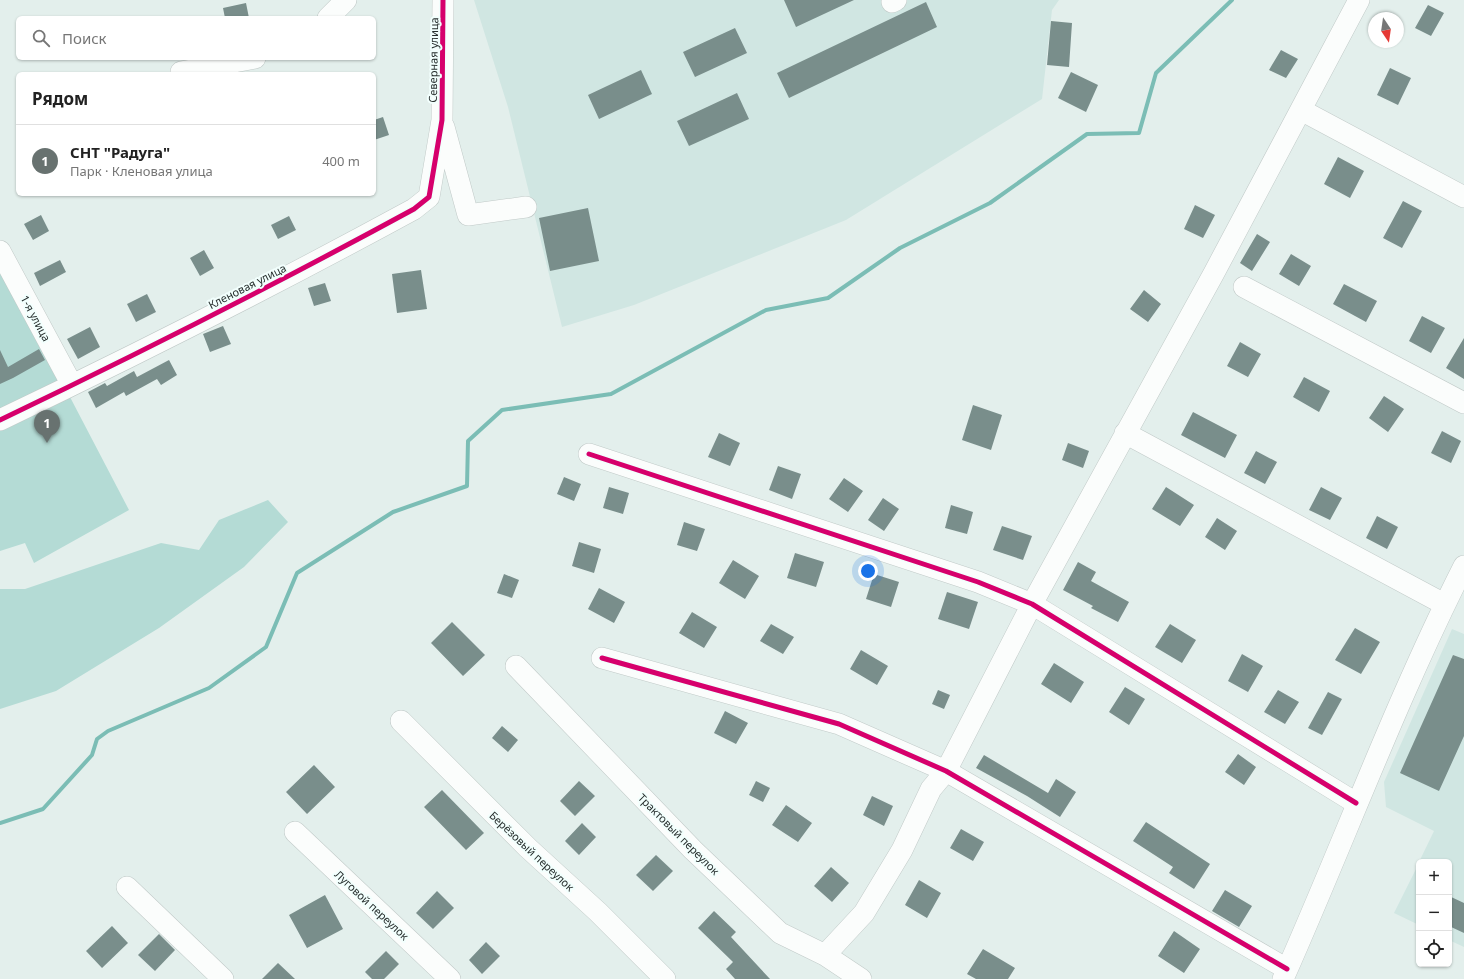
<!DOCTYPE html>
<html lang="ru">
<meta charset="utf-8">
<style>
body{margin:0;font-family:"Noto Sans",sans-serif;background:#f6f6f6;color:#222}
.controls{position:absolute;right:12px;bottom:12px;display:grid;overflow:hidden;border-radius:6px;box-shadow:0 1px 3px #0004}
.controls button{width:36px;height:36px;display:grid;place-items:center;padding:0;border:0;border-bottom:1px solid #e0e0e0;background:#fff;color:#222;font:20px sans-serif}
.compass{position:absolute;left:1368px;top:12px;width:36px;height:36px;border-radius:50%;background:#fff;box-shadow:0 1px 3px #0004;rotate:167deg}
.you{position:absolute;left:868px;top:571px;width:14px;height:14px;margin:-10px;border:3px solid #fff;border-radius:50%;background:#1a73e8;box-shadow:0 0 0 6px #1a73e833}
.badge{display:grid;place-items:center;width:26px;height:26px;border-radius:50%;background:#687270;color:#fff;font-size:13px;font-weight:700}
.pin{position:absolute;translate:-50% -33px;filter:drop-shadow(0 1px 2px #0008)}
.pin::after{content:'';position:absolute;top:21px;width:14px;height:12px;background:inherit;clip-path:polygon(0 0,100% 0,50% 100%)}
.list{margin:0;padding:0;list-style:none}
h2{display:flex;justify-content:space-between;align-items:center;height:52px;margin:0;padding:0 16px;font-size:17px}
h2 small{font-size:13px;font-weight:400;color:#767676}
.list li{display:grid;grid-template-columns:26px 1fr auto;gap:12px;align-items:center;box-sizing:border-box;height:72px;padding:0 16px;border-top:1px solid #e0e0e0}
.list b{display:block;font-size:15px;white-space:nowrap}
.list p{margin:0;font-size:13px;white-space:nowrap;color:#767676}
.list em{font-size:13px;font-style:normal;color:#767676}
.icon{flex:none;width:22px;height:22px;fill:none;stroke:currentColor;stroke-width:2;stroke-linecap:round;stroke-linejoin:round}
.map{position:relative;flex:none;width:1464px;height:979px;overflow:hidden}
.search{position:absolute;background:#fff;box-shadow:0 1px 3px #0004;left:16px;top:16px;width:360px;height:44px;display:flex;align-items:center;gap:10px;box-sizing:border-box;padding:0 14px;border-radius:6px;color:#767676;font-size:15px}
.panel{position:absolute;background:#fff;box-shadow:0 1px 3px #0004;left:16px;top:72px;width:360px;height:124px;border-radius:6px}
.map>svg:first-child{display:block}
</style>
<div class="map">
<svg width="1464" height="979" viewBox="0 0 1464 979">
<rect width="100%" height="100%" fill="#e3efec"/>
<path fill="#d0e6e2" d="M474,0H1059L1052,10L1042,99L846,220L634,305L562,327L508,107Z
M1452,629L1464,634V947L1449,940V862H1419L1434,831L1386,807L1384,782Z
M1419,863V925L1394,913Z"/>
<path fill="#b4dbd5" d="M0,263L129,510L34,563L25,543L0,551Z
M268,500L288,522L244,567L159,628L56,691L0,709V589H25L161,543L199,550L219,520Z"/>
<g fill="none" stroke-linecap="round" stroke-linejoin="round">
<path stroke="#7bbdb5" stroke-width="4" d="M0,823L43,809L92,755L97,739L108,731L209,688L266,647L297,573L393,512L467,486L468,441L502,410L611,394L766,310L828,298L900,248L990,203L1087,134L1139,133L1156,73L1232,0"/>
</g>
<path fill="#798e8b" d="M784,0H854L796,27Z
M926,2L937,27L789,98L777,73Z
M246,3L249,18H225L223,8Z
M1428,5L1444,13L1431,36L1415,28Z
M1051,21L1072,23L1069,67L1047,65Z
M735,28L747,53L695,77L683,52Z
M1281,50L1298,59L1286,78L1269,70Z
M1390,68L1411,78L1398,105L1377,95Z
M641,70L652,94L599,119L588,95Z
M1071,72L1098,85L1086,112L1058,98Z
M737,93L749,119L689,146L677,121Z
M383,117L389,135L374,140V120Z
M1338,157L1364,171L1350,198L1324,184Z
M1403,201L1422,211L1402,248L1383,238Z
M1195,205L1215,215L1203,238L1184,229Z
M588,208L599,261L550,271L539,218Z
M41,215L49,231L33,240L24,224Z
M289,216L296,230L278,239L271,225Z
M1257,234L1270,242L1252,271L1240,263Z
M204,250L214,268L200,276L190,258Z
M1291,254L1311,266L1299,286L1279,274Z
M60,260L66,272L40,286L34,273Z
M421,270L427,309L397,313L392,274Z
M325,283L331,301L314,306L308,288Z
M1344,284L1377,301L1366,322L1333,304Z
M1144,290L1161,304L1148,322L1130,309Z
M147,294L156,312L136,322L127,304Z
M1422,316L1445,328L1431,353L1409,341Z
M223,326L231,344L210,352L203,334Z
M90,327L100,347L78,359L67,339Z
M1464,338V379L1446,368Z
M1240,342L1261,354L1248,377L1227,366Z
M39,349L45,360L13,378L0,384V350L8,367Z
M169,360L177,375L161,385L157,379L126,396L124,392L96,408L88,392L105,383L107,386L134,371L137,377Z
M1304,377L1330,391L1319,412L1293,397Z
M1384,396L1404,409L1388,432L1369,418Z
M973,405L1002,415L991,450L962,440Z
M1193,412L1237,435L1225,458L1181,435Z
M1442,431L1461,441L1451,463L1431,453Z
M719,433L740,443L730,466L708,457Z
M1068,443L1089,451L1083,468L1062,460Z
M1256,451L1277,462L1265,484L1244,473Z
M778,466L801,474L792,499L769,490Z
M564,477L581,484L574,501L557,494Z
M844,478L863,491L848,512L829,499Z
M609,487L629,493L623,514L603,508Z
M1166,487L1194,505L1180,526L1152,509Z
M1321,487L1342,498L1330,520L1309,510Z
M883,498L899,509L884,531L868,520Z
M951,505L973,512L967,534L945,528Z
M1377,516L1398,527L1387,549L1366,538Z
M1217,518L1237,531L1225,550L1205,537Z
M684,522L705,529L697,551L677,545Z
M1002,526L1032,536L1023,560L993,550Z
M579,542L601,549L594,573L572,566Z
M795,553L824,562L816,587L787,578Z
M733,560L759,576L745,599L719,583Z
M1078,562L1096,572L1091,581L1129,602L1118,622L1091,608L1093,606L1063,590Z
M504,574L519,580L512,598L497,593Z
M874,574L899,582L891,607L866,599Z
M599,588L625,602L614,623L588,609Z
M947,592L978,602L969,629L938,619Z
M692,612L717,627L704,648L679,633Z
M452,622L485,655L463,676L431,643Z
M771,624L794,637L783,654L760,641Z
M1170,624L1196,640L1182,663L1155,647Z
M1355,628L1380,642L1361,674L1335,660Z
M861,650L888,666L877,685L850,669Z
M1242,654L1263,666L1248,692L1228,681Z
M1453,655L1464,659V736L1439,791L1400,773Z
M1054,663L1084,682L1071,703L1041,684Z
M1125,687L1145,699L1129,725L1109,712Z
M938,690L950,695L944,709L932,704Z
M1278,690L1299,702L1285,724L1264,712Z
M1328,692L1342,699L1322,735L1308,728Z
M725,711L748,723L736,744L714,733Z
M502,726L518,740L508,752L492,738Z
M1238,754L1256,767L1244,785L1225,772Z
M984,755L1048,793L1056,779L1076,792L1060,817L1027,796L976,768Z
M314,765L335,787L307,814L286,792Z
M579,781L595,796L575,816L560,801Z
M756,781L770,788L763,802L749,795Z
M442,790L484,833L466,850L424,807Z
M872,796L893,806L884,826L863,815Z
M786,805L812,823L798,842L772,825Z
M1146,822L1210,864L1194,889L1169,873L1173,867L1133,841Z
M582,823L596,837L579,855L565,841Z
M961,829L984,842L973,861L950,848Z
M656,855L673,871L653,891L636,875Z
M831,867L849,883L832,902L814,886Z
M919,880L941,893L927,918L905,905Z
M1225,890L1252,906L1239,927L1212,911Z
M437,891L454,908L433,929L416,913Z
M325,895L343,929L307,948L289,915Z
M1449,896L1464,903V933L1449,926Z
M714,911L736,932L731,937L770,979H735L726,969L733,962L698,928Z
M112,926L128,943L102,968L86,951Z
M1174,931L1200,949L1184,973L1158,956Z
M159,934L175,950L155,971L138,955Z
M486,942L500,956L482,974L469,960Z
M983,949L1015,968L1008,979H976L967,974Z
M386,951L399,964L384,979H372L365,972Z
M278,963L295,979H262Z"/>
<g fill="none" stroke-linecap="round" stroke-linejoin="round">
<g stroke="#c1cac8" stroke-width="22">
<path id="minor" d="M892,2L896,0
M328,18L346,0
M181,72L255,58
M1301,110L1464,197
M444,127L468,215L526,207
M0,251L72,385
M1244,287L1464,403
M0,420C140,353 278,283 414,209L429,197L442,120L443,0
M1125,433L1444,604
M589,454L978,582L1032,604L1356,803
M602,658L839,724L946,771L1287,969
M516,666L693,850L780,933L825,955L861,979
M401,721L528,848L598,912L665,979
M295,832L450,979
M127,887L223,979
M825,955L864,913L902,850L931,789L946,771L1032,604L1214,273L1359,0
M1283,979C1344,842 1396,700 1464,566"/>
</g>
<use href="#minor" stroke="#fbfdfc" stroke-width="21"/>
<g stroke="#f2fffd" stroke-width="8">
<path id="cycleway" d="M0,420C140,353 278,283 414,209L429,197L442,120L443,0
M589,454L978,582L1032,604L1356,803
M602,658L839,724L946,771L1287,969"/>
</g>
<use href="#cycleway" stroke="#d6006c" stroke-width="5"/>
</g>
<g text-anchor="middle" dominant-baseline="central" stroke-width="4" stroke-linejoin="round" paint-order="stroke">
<g font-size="11" fill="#262e2d" stroke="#f2fffd">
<text transform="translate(433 60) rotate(-89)">Северная улица</text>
<text transform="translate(247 286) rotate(-27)">Кленовая улица</text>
<text transform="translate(36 318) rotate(62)">1-я улица</text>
<text transform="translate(679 834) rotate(45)">Трактовый переулок</text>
<text transform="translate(532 851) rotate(43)">Берёзовый переулок</text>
<text transform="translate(372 905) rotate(43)">Луговой переулок</text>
</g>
</g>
</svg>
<div class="controls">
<button>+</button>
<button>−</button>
<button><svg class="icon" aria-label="locate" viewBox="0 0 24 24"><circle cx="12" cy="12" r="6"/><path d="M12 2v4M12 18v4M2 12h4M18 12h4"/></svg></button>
</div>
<svg class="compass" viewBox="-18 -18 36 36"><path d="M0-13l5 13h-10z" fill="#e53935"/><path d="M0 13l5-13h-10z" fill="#767676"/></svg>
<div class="you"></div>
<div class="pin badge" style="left:47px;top:443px">1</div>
<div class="search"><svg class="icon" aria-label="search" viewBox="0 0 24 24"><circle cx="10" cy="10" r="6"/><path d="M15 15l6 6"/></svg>Поиск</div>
<section class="panel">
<h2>Рядом<small></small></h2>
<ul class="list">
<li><span class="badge">1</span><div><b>СНТ &quot;Радуга&quot;</b><p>Парк · Кленовая улица</p></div><em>400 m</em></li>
</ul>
</section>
</div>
